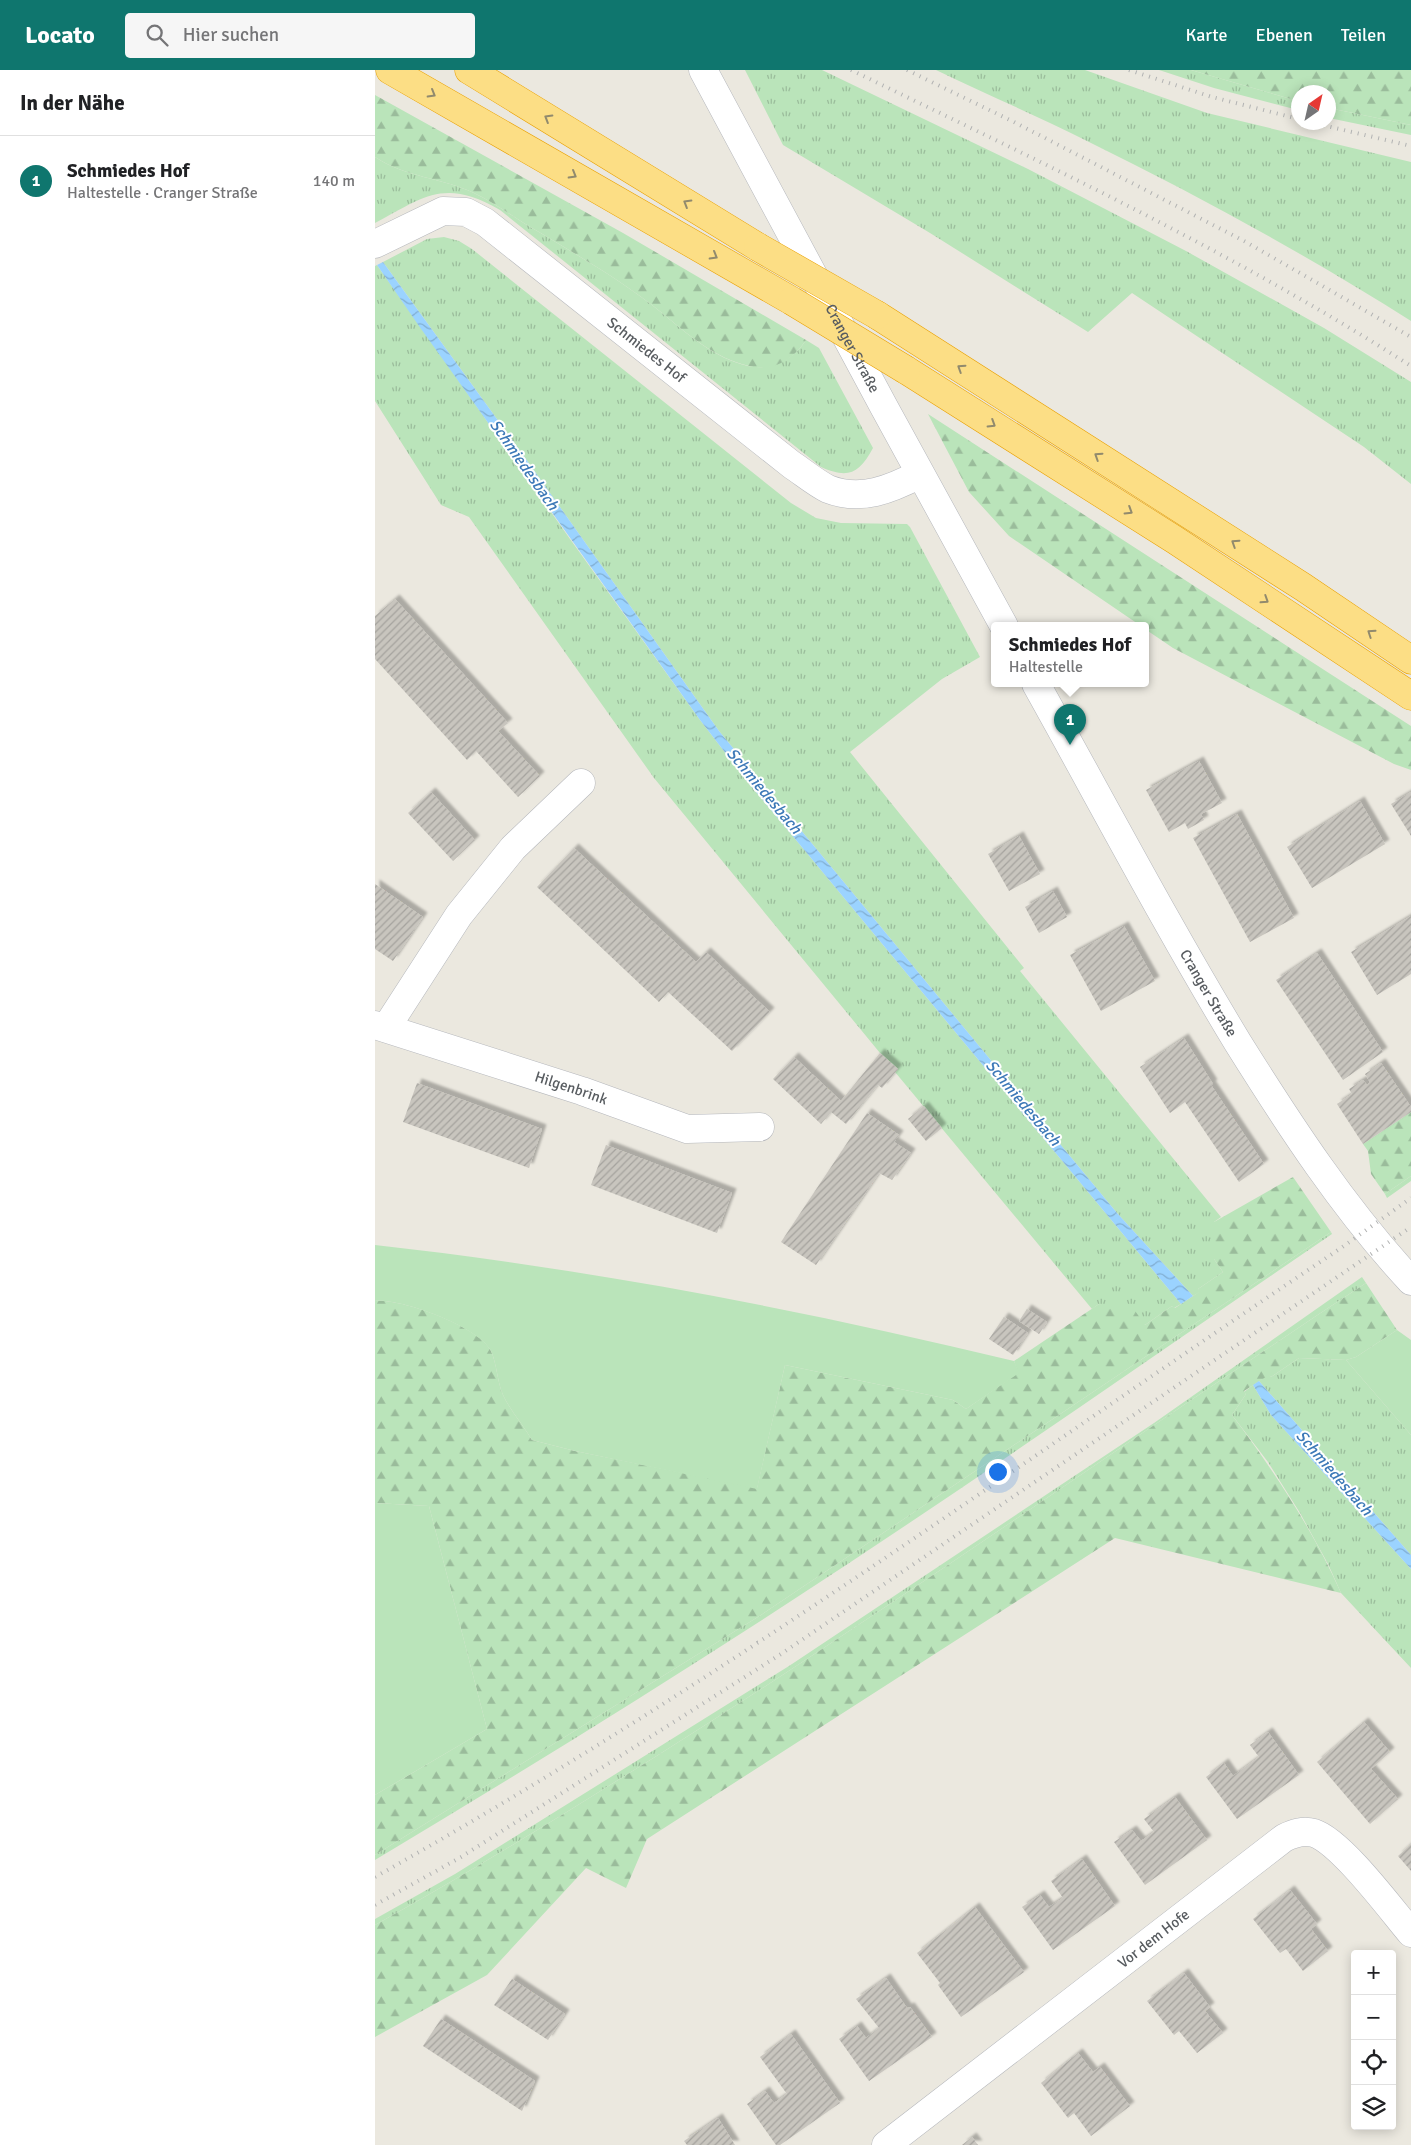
<!DOCTYPE html>
<html lang="de">
<meta charset="utf-8">
<style>
body{margin:0;font-family:Signika,sans-serif;background:#f6f6f6;color:#202124}
.controls{position:absolute;right:15px;bottom:15px;display:grid;overflow:hidden;border-radius:5px;box-shadow:0 2px 12px #0003}
.controls button{width:45px;height:45px;display:grid;place-items:center;padding:0;border:0;border-bottom:1px solid #e0e0e0;background:#fff;color:#202124;font:25px sans-serif}
.compass{position:absolute;left:916px;top:15px;width:45px;height:45px;border-radius:50%;background:#fff;box-shadow:0 2px 12px #0003;rotate:34deg}
.you{position:absolute;left:622px;top:1401px;width:18px;height:18px;margin:-12px;border:4px solid #fff;border-radius:50%;background:#1a73e8;box-shadow:0 0 0 8px #1a73e833}
.badge{display:grid;place-items:center;width:32px;height:32px;border-radius:50%;background:#0f766e;color:#fff;font-size:16px;font-weight:700}
.pin{position:absolute;translate:-50% -41px;filter:drop-shadow(0 1px 2px #0008)}
.pin::after{content:'';position:absolute;top:26px;width:18px;height:15px;background:inherit;clip-path:polygon(0 0,100% 0,50% 100%)}
.popup{position:absolute;left:616px;top:552px;width:158px;height:65px;box-sizing:border-box;display:grid;place-content:center;border-radius:5px;background:#fff;filter:drop-shadow(0 1px 4px #0005);font-size:16px;white-space:nowrap;color:#757577}
.popup b{font-size:19px;color:#202124}
.popup::after{content:'';position:absolute;left:50%;top:100%;margin-left:-10px;border:10px solid transparent;border-top-color:#fff}
.list{margin:0;padding:0;list-style:none}
h2{display:flex;justify-content:space-between;align-items:center;height:65px;margin:0;padding:0 20px;font-size:21px}
h2 small{font-size:16px;font-weight:400;color:#757577}
.list li{display:grid;grid-template-columns:32px 1fr auto;gap:15px;align-items:center;box-sizing:border-box;height:90px;padding:0 20px;border-top:1px solid #e0e0e0}
.list b{display:block;font-size:19px;white-space:nowrap}
.list p{margin:0;font-size:16px;white-space:nowrap;color:#757577}
.list em{font-size:16px;font-style:normal;color:#757577}
.icon{flex:none;width:28px;height:28px;fill:none;stroke:currentColor;stroke-width:2;stroke-linecap:round;stroke-linejoin:round}
.map{position:relative;flex:none;width:1036px;height:2075px;overflow:hidden}
header{display:flex;align-items:center;gap:30px;box-sizing:border-box;height:70px;padding:0 25px;background:#0f766e;color:#fff}
header strong{font-size:24px}
nav{display:flex;gap:28px;margin-inline-start:auto;font-size:18px}
.search{width:350px;height:45px;background:#f6f6f6;display:flex;align-items:center;gap:12px;box-sizing:border-box;padding:0 18px;border-radius:5px;color:#757577;font-size:19px}
main{display:flex}
aside{flex:1;background:#fff}
.map>svg:first-child{display:block}
</style>
<header>
<strong>Locato</strong>
<div class="search"><svg class="icon" aria-label="search" viewBox="0 0 24 24"><circle cx="10" cy="10" r="6"/><path d="M15 15l6 6"/></svg>Hier suchen</div>
<nav><a>Karte</a><a>Ebenen</a><a>Teilen</a></nav>
</header>
<main>
<aside>
<h2>In der Nähe<small></small></h2>
<ul class="list">
<li><span class="badge">1</span><div><b>Schmiedes Hof</b><p>Haltestelle · Cranger Straße</p></div><em>140 m</em></li>
</ul>
</aside>
<div class="map">
<svg width="1036" height="2075" viewBox="0 0 1036 2075">
<defs>
<pattern id="grass-tufts" width="24" height="20" patternUnits="userSpaceOnUse" patternTransform="scale(1.25)"><rect width="24" height="20" fill="#bae4ba"/><path d="M3 7l-1-3M5 7V3M7 7l1-3M15 17l-1-3M17 17v-4M19 17l1-3" fill="none" stroke="#9abc9b"/></pattern>
<pattern id="forest-firs" width="22" height="20" patternUnits="userSpaceOnUse" patternTransform="scale(1.25)"><rect width="22" height="20" fill="#bae4ba"/><path d="M5 1l3.5 6h-7zM16 11l3.5 6h-7z" fill="#9abc9b"/></pattern>
<pattern id="water-waves" width="16" height="10" patternUnits="userSpaceOnUse" patternTransform="scale(1.25)"><rect width="16" height="10" fill="#9bd3ff"/><path d="M0 5q4-4 8 0t8 0" fill="none" stroke="#81aed2"/></pattern>
<pattern id="building-hatch" width="6" height="6" patternUnits="userSpaceOnUse" patternTransform="scale(1.25)"><rect width="6" height="6" fill="#c8c5be"/><path d="M-1 1l2-2M0 6l6-6M5 7l2-2" fill="none" stroke="#a5a39e"/></pattern>
<filter id="shadow"><feDropShadow dx="4.5" dy="-4.5" stdDeviation="1" flood-color="#0004"/></filter>
</defs>
<rect width="100%" height="100%" fill="#ebe8df"/>
<path fill="url(#grass-tufts)" d="M370,0H447L653,99L811,181L949,258L1036,312V414L989,377L757,223L713,262L555,163L408,75Z
M561,0H710L832,43L1036,92V251C932,185 822,125 712,71C662,46 611,24 561,0Z
M784,0H816L923,31V40L839,18Z
M954,38L1036,55V65L954,48Z
M0,87C30,107 67,108 99,123C122,134 142,150 164,162C207,188 249,212 287,243C314,265 339,288 373,296C397,301 419,289 431,270L444,278L498,378C484,404 473,409 446,397L125,140C70,108 50,126 0,153Z
M69,167L84,171L97,179L416,433L441,448L466,453L532,454L535,457L605,587L567,609L475,682L649,898L645,901L846,1147L839,1152V1189L848,1202L823,1219L825,1222L818,1226L742,1143L344,661L148,385L8,192L52,169Z
M2,195L195,469L325,650L372,711L806,1234L799,1238L797,1236L770,1255L724,1234L717,1239L520,1002L523,999L505,983L279,708L94,447L66,435L0,331V196Z
M1036,1106V1111L1012,1128L1010,1124Z
M956,1162L957,1164C775,1288 595,1415 410,1535C275,1623 138,1707 0,1790V1785L386,1545Z
M987,1207L991,1213C753,1370 521,1535 280,1687C187,1745 96,1802 0,1855V1849L80,1804L414,1596L779,1353Z
M924,1288L971,1290L1036,1365V1485L884,1311L894,1304L896,1307Z
M878,1315L896,1345L1036,1499V1598L966,1523L953,1494L925,1443L893,1392L857,1345L871,1324L869,1322Z"/>
<path fill="url(#forest-firs)" d="M816,0H1036V55L954,38V22H924L923,31Z
M0,25L248,163L431,270C418,290 398,302 374,296C339,288 314,265 287,243C249,212 207,188 164,162C142,150 122,134 99,123C67,108 30,107 0,87Z
M553,344L1036,656V700L1019,694L798,578L770,559V556H766L634,466L594,422Z
M1036,1042V1106L1010,1124L996,1104L993,1081L988,1074Z
M918,1107L956,1162L386,1545L0,1785V1725L112,1659L54,1436L0,1433V1231C26,1228 105,1257 116,1281C122,1294 122,1311 128,1325C135,1340 148,1355 157,1370L200,1381L382,1418L410,1295L578,1330L591,1339L643,1303L639,1291L724,1234L758,1238L770,1255L797,1236L800,1238L824,1222L823,1219L848,1202L839,1189V1152Z
M991,1213L1022,1260L981,1287L971,1290L924,1288L896,1307L894,1305L869,1321L871,1324L857,1345C899,1401 937,1458 966,1523L740,1468L272,1769L251,1818L211,1798L112,1905L0,1967V1855C96,1802 187,1745 280,1687C521,1535 753,1370 991,1213Z"/>
<path fill="#bae4ba" d="M0,1175C216,1199 428,1240 639,1291L644,1303L591,1339L578,1330L410,1295L382,1419L200,1381L157,1370C148,1355 135,1340 128,1325C122,1311 122,1294 116,1281C104,1257 26,1228 0,1231Z
M1022,1260L1036,1270V1365L971,1290L981,1287Z
M0,1433L54,1436L112,1659L0,1725Z"/>
<path fill="url(#water-waves)" d="M8,192L148,385L344,661L742,1143L818,1226L806,1234L372,711L325,650L44,256L2,195Z
M884,1311L1036,1485V1499L896,1345L878,1315Z"/>
<path fill="url(#building-hatch)" filter="url(#shadow)" d="M20,529L133,653L123,661L165,706L143,727L101,681L92,690L0,589V546Z
M824,691L847,733L826,744L829,750L813,759L810,753L794,762L771,720Z
M56,722L100,770L78,791L33,743Z
M1036,722V766L1016,734Z
M985,731L1010,774L937,818L912,777Z
M862,744L919,848L875,872L818,768Z
M644,766L665,804L634,821L613,784Z
M199,778L321,892L331,882L395,942L357,981L293,922L284,932L162,817Z
M0,814L48,847L18,891L0,879Z
M678,821L692,847L664,863L650,837Z
M1036,846V904L1002,925L976,882Z
M749,856L780,911L726,941L695,885Z
M942,883L1008,982L968,1010L901,910Z
M809,968L838,1014L836,1015L889,1094L864,1112L810,1032L795,1043L765,997Z
M505,983L523,999L507,1018L503,1015L502,1016L471,1054L456,1042L446,1054L398,1009L419,987L466,1031Z
M1006,993L1036,1037V1042L988,1074L962,1034L977,1024L974,1019L988,1010L992,1015L995,1012L990,1004Z
M42,1013L167,1059L154,1098L28,1052Z
M549,1036L567,1058L551,1071L533,1049Z
M492,1043L524,1065L519,1072L536,1083L517,1110L504,1103L441,1195L406,1172Z
M231,1075L357,1123L342,1163L216,1115Z
M652,1239L672,1252L664,1264L644,1251Z
M629,1247L653,1263L638,1285L614,1269Z
M989,1652L1015,1682L996,1699L1023,1729L995,1754L942,1692Z
M893,1662L924,1705L862,1749L831,1707L849,1693L858,1706L884,1687L875,1675Z
M800,1727L832,1770L770,1815L739,1772L757,1760L766,1771L779,1762L769,1749Z
M1036,1774V1801L1023,1786Z
M707,1789L740,1836L678,1880L647,1837L665,1825L674,1837L688,1828L676,1811Z
M915,1820L942,1854L936,1859L953,1881L928,1901L911,1879L905,1883L878,1849Z
M600,1837L649,1902L586,1947L563,1915L565,1913L542,1883Z
M809,1903L835,1937L830,1941L848,1963L822,1983L804,1961L799,1965L772,1931Z
M511,1908L532,1938L535,1937L557,1967L494,2011L464,1969L482,1956L491,1968L504,1958L481,1929Z
M137,1909L190,1944L173,1970L119,1935Z
M66,1949L160,2011L147,2041L48,1976Z
M416,1964L465,2033L405,2075H401L372,2034L390,2021L399,2033L412,2024L385,1987Z
M703,1983L718,2002L725,1997L755,2036L716,2066L699,2043L693,2048L666,2013Z
M343,2048L360,2075H312L309,2071Z
M597,2067L603,2075H587Z"/>
<g fill="none" stroke-linecap="round" stroke-linejoin="round">
<g stroke="#b5b7bc" stroke-width="29">
<g id="minor">
<path id="s1" d="M328,0L509,337L629,556"/>
<path id="s2" d="M0,174L68,141L91,142L110,152L417,395C429,403 441,413 453,419C486,432 516,419 545,404"/>
<path id="s3" d="M661,614C728,734 792,856 863,973C915,1056 969,1139 1036,1211"/>
<path id="s4" d="M0,955L207,1021L312,1059L385,1057"/>
<path d="M11,958L84,845L138,778L206,713"/>
<path id="s5" d="M511,2075L909,1768C919,1763 928,1760 939,1763C966,1772 1015,1838 1036,1863"/>
</g>
</g>
<g stroke="#e9a001" stroke-width="29">
<path id="highway" d="M15,0L417,231
M94,0L383,177
M502,245L928,517L1036,590
M531,300L800,470L1036,626"/>
</g>
<use href="#minor" stroke="#fff" stroke-width="28"/>
<use href="#highway" stroke="#fcde85" stroke-width="28"/>
<path stroke="#b1b2b2" stroke-width="4" stroke-dasharray="1 6" stroke-linecap="butt" d="M476,0C666,92 858,182 1036,296
M532,0L639,52L871,172L1036,267
M754,0L837,27L924,49
M935,52L1036,76
M0,1807C336,1619 647,1391 966,1178L1036,1128
M0,1835L86,1787L406,1584L1036,1157"/>
<g stroke="#e9a001" stroke-width="29" stroke-linecap="butt">
<path id="highway-bridge" d="M383,177L502,245
M417,231L531,300"/>
</g>
<use href="#highway-bridge" stroke="#fcde85" stroke-width="28"/>
</g>
<defs><path id="oneway-chevron" d="M-2-3.5L2.5 0L-2 3.5" fill="none" stroke-width="1.6" stroke-linecap="round" stroke-linejoin="round" transform="scale(1.25)"/></defs>
<g stroke="#918a6d">
<use href="#oneway-chevron" transform="translate(57 24) rotate(30)"/>
<use href="#oneway-chevron" transform="translate(173 48) rotate(-149)"/>
<use href="#oneway-chevron" transform="translate(198 105) rotate(30)"/>
<use href="#oneway-chevron" transform="translate(312 133) rotate(-149)"/>
<use href="#oneway-chevron" transform="translate(339 186) rotate(30)"/>
<use href="#oneway-chevron" transform="translate(586 298) rotate(-147)"/>
<use href="#oneway-chevron" transform="translate(617 354) rotate(32)"/>
<use href="#oneway-chevron" transform="translate(723 386) rotate(-147)"/>
<use href="#oneway-chevron" transform="translate(754 441) rotate(32)"/>
<use href="#oneway-chevron" transform="translate(860 473) rotate(-147)"/>
<use href="#oneway-chevron" transform="translate(890 530) rotate(33)"/>
<use href="#oneway-chevron" transform="translate(996 563) rotate(-146)"/>
</g>
<g text-anchor="middle" dominant-baseline="central" stroke-width="4" stroke-linejoin="round" paint-order="stroke">
<g font-size="15" fill="#585c60" stroke="#fff">
<text stroke="none"><textPath href="#s1" startOffset="316">Cranger Straße</textPath></text>
<text stroke="none"><textPath href="#s2" startOffset="326">Schmiedes Hof</textPath></text>
<text stroke="none"><textPath href="#s3" startOffset="354">Cranger Straße</textPath></text>
<text stroke="none"><textPath href="#s4" startOffset="206">Hilgenbrink</textPath></text>
<text stroke="none"><textPath href="#s5" startOffset="338">Vor dem Hofe</textPath></text>
</g>
<g font-size="16" font-style="italic" fill="#3d79b8" stroke="#fff">
<text transform="translate(149 395) rotate(55)">Schmiedesbach</text>
<text transform="translate(389 721) rotate(50)">Schmiedesbach</text>
<text transform="translate(648 1033) rotate(50)">Schmiedesbach</text>
<text transform="translate(959 1403) rotate(49)">Schmiedesbach</text>
</g>
</g>
</svg>
<div class="controls">
<button>+</button>
<button>−</button>
<button><svg class="icon" aria-label="locate" viewBox="0 0 24 24"><circle cx="12" cy="12" r="6"/><path d="M12 2v4M12 18v4M2 12h4M18 12h4"/></svg></button>
<button><svg class="icon" aria-label="layers" viewBox="0 0 24 24"><path d="M12 4l9 5-9 5-9-5zM3 14l9 5 9-5"/></svg></button>
</div>
<svg class="compass" viewBox="-18 -18 36 36"><path d="M0-13l5 13h-10z" fill="#e53935"/><path d="M0 13l5-13h-10z" fill="#757577"/></svg>
<div class="you"></div>
<div class="pin badge" style="left:695px;top:675px">1</div>
<div class="popup"><b>Schmiedes Hof</b>Haltestelle</div>
</div>
</main>
